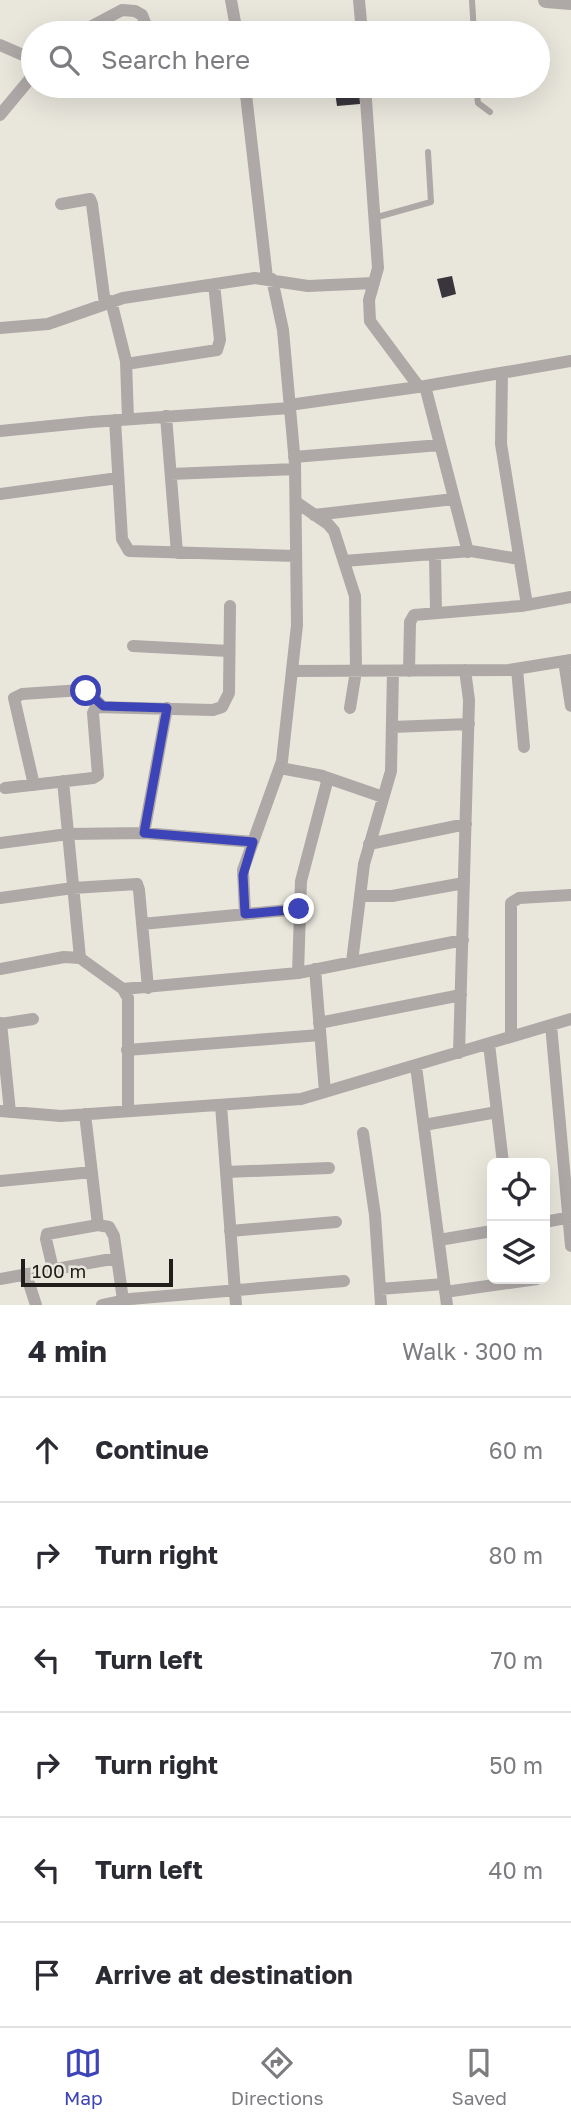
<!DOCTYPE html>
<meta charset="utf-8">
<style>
body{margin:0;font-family:"Golos Text",sans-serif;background:#f7f7f7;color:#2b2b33}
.controls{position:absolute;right:21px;bottom:21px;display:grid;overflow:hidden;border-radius:10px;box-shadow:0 7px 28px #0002}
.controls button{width:63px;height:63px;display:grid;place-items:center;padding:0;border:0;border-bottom:2px solid #e1e1e2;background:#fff;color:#2b2b33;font:35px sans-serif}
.scale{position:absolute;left:21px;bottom:18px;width:152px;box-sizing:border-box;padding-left:7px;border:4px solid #1f1e1a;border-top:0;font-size:19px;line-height:24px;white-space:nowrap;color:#1f1e1a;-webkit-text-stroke:5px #e9e7dc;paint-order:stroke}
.stop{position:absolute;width:21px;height:21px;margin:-16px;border:5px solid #3d44b8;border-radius:50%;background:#fff}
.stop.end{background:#3d44b8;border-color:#fff;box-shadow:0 2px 7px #0008}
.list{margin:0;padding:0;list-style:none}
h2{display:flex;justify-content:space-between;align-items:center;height:91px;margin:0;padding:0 28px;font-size:30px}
h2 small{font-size:23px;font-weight:400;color:#7c7c81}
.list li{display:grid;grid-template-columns:46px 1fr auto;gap:21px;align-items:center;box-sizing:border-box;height:105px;padding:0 28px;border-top:2px solid #e1e1e2}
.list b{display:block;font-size:26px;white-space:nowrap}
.list em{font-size:23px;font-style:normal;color:#7c7c81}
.icon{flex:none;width:38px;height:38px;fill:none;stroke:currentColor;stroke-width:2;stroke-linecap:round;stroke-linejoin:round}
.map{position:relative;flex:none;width:571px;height:1305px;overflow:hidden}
.search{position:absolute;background:#fff;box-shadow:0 7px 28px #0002;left:21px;right:21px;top:21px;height:77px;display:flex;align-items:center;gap:18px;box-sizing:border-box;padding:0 24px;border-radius:38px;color:#7c7c81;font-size:26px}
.sheet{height:721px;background:#fff}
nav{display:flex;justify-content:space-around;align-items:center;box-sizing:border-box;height:98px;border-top:2px solid #e1e1e2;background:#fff;font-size:19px;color:#7c7c81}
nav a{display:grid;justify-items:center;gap:4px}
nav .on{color:#3d44b8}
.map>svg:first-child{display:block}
</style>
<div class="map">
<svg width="571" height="1305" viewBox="0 0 571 1305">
<rect width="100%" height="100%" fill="#e9e7dc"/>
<path fill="#38353d" d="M359,89L360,104L337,106L335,92Z
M452,276L456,294L442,298L437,279Z"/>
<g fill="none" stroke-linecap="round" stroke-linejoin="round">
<path stroke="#aea8a7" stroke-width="6" d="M472,0L474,33
M476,86L478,103L490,112
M374,218L431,202L428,152"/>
<path stroke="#aea8a7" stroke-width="12" d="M231,0L237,33
M359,0L362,33
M79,33L122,10L135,11L142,15L149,33
M221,33L236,30
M0,45L23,55L33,51
M245,86L267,278
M365,86L378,268L369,300L370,321L419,387
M0,115L29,80L33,69
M61,204L90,199L92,204L105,304
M111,301L126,361L128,419
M0,328L48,324L123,298L255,278L308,286L374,283
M126,364L217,350L220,340L214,284
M502,373L501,444L527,605
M425,386L468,552
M289,405L425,386L571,361
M166,416L177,553
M115,420L122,539L129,551L296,556
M0,431L91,422L290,408
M294,457L440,445
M171,474L295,469
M0,494L118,478
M296,502L328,524L334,531L355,596L356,671L350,708
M314,515L454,499
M435,556L436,612
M344,561L471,551L519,559
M133,646L229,651
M564,661L571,706
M517,669L524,747
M292,671L509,670L571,660
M409,671L410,622L414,615L521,606L571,597
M392,727L469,724
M280,768L323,776L327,782L301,881L298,973
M325,777L383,797
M63,781L80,958
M34,785L14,698L22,694L82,690L90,694L102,706
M5,788L93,778L98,775L93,713L96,707L213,710L222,707L229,693L230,606
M144,833L167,708
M0,843L68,834L144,833L253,842
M369,844L466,824
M360,896H392L464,883
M0,898L73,888L137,884L139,890L148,988
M245,914L243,870L282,761L297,625L295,464L283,330L272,279
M142,924L299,909
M352,962L364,864L391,771L393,671
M0,969L64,957L80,958L123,989L128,998V1111
M315,969L325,1092
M123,989L298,973L463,940
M1,1023L10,1112
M319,1023L461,995
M0,1024L33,1019
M551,1025L571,1246
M511,1037V903L519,898L571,895
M489,1044L503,1163
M127,1050L320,1035
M459,1053L469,700L465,670
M416,1066L447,1305
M221,1105L236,1305
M0,1111L61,1116L301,1099L571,1019
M85,1114L98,1225
M424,1125L497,1112
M363,1133L375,1215L381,1305
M226,1172L329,1168
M0,1181L92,1172
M545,1222L571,1217
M230,1231L336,1222
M439,1240L492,1231
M53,1269L46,1239L47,1234L98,1225L109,1227L114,1236L123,1300
M26,1274L36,1305
M0,1279L117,1258
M380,1289L444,1284
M445,1292L537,1279
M102,1305L130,1299L344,1281"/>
<path stroke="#aea8a7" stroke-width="16" d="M546,0L571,2"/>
</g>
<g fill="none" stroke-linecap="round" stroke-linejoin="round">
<path stroke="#3d44b8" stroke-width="9" d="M86,691L103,706L167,708L144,833L253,842L243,875L245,914L299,909"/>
</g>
</svg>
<div class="controls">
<button><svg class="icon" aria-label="locate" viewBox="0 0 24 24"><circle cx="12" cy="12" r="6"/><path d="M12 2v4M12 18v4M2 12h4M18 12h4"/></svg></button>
<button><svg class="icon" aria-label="layers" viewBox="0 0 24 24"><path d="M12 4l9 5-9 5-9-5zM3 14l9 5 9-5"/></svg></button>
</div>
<div class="scale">100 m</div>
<div class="stop" style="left:86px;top:691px"></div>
<div class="stop end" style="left:299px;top:909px"></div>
<div class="search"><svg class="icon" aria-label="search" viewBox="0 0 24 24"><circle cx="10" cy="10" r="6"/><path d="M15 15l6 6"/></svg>Search here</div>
</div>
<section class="sheet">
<h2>4 min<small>Walk · 300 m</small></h2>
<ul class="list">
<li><svg class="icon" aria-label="ahead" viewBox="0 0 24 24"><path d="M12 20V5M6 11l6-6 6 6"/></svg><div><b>Continue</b></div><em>60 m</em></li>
<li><svg class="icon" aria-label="right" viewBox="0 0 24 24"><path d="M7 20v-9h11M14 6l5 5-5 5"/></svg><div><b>Turn right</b></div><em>80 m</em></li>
<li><svg class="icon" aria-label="left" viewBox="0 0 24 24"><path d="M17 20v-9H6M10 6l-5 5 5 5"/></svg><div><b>Turn left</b></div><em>70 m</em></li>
<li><svg class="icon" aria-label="right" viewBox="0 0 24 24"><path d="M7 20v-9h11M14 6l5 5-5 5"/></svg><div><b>Turn right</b></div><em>50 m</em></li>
<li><svg class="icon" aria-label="left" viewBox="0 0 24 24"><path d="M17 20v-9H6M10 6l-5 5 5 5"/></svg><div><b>Turn left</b></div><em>40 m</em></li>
<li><svg class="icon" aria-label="arrive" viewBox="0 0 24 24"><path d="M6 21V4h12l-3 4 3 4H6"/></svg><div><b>Arrive at destination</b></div></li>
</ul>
</section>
<nav>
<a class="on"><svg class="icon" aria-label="map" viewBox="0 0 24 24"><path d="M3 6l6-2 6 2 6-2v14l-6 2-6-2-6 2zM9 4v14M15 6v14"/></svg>Map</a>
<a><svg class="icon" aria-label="directions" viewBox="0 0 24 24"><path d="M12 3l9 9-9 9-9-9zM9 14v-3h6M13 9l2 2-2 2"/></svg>Directions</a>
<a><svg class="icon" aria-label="saved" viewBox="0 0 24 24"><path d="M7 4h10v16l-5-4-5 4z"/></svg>Saved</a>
</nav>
